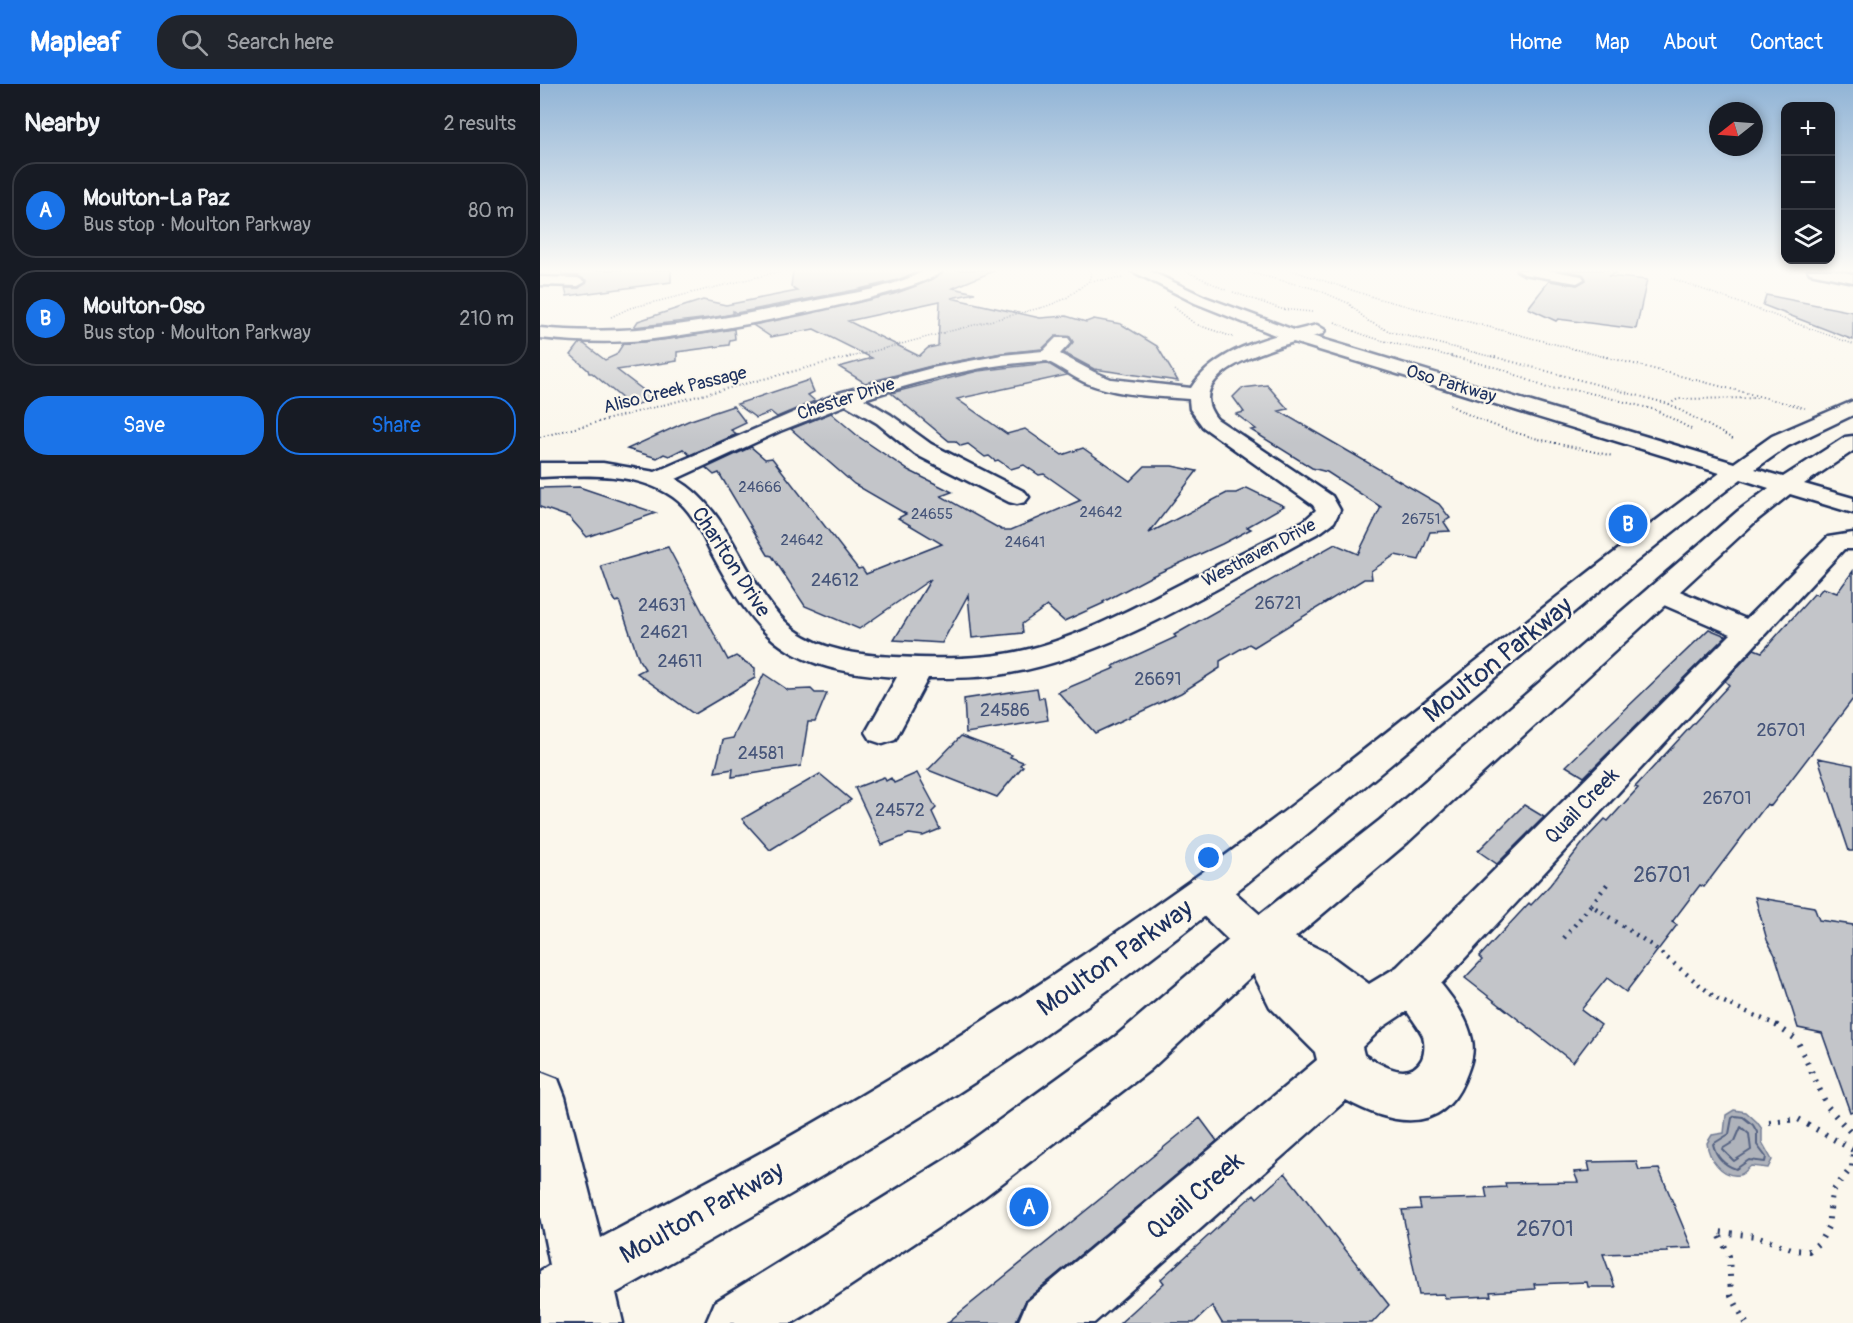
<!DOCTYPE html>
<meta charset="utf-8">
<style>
body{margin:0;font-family:Pangolin,sans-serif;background:#20242c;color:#f1f3f6}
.controls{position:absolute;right:18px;top:18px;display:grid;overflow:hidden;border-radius:12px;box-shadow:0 3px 9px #0003}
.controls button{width:54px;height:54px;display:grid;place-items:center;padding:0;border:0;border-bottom:2px solid #363941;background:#171b24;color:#f1f3f6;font:30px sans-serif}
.compass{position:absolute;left:1169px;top:18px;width:54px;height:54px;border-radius:50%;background:#171b24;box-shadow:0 3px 9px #0003;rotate:253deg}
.you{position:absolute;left:669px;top:774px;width:21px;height:21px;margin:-15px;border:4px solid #fff;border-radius:50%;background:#1a73e8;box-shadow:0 0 0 9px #1a73e833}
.badge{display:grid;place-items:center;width:39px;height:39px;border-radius:50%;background:#1a73e8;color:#fff;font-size:20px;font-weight:700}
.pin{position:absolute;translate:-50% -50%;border:3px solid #fff;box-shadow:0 2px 6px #0006}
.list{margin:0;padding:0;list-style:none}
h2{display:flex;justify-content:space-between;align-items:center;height:78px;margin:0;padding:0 24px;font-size:26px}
h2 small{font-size:20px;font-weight:400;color:#9ea1a6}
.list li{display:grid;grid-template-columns:39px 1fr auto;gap:18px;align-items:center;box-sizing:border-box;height:96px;margin:0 12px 12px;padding:0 12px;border:2px solid #363941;border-radius:24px}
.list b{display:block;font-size:22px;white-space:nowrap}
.list p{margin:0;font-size:20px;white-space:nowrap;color:#9ea1a6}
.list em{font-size:20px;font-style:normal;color:#9ea1a6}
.actions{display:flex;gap:12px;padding:18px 24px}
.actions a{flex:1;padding:14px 0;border:2px solid #1a73e8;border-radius:24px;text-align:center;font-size:21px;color:#1a73e8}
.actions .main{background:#1a73e8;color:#fff}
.icon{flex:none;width:33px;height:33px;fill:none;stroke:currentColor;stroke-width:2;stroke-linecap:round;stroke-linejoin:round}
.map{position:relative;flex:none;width:1313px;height:1239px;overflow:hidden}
header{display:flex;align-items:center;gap:36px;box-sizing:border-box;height:84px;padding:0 30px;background:#1a73e8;color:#fff}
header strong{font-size:28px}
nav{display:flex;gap:33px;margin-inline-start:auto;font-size:21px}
.search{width:420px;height:54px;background:#20242c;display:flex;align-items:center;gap:15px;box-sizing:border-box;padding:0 21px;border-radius:24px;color:#9ea1a6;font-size:22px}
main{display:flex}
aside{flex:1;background:#171b24}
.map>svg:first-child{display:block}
</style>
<header>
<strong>Mapleaf</strong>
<div class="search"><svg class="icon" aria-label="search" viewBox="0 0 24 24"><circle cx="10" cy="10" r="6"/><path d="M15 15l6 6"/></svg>Search here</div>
<nav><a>Home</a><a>Map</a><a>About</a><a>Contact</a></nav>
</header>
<main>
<aside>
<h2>Nearby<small>2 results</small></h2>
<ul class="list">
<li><span class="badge">A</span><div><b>Moulton-La Paz</b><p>Bus stop · Moulton Parkway</p></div><em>80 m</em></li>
<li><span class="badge">B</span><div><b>Moulton-Oso</b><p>Bus stop · Moulton Parkway</p></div><em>210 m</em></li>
</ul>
<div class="actions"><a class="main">Save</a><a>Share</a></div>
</aside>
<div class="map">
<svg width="1313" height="1239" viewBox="0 0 1313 1239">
<rect width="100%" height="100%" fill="#fbf7ec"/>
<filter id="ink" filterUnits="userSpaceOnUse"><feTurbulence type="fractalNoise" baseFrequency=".0167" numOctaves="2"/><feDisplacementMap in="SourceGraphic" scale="12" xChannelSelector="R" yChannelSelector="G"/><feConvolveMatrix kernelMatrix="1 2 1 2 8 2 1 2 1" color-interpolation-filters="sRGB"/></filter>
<g filter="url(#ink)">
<path fill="#afb3bb" stroke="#747e96" stroke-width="1.5" d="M1194,1026L1206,1028L1217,1038L1222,1045V1058L1232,1076L1228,1084L1211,1082C1207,1085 1204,1090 1199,1091C1182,1094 1168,1073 1167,1059L1172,1051L1184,1049L1186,1031Z"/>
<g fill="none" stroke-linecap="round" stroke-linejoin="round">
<path stroke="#566483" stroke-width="2" d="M1195,1032L1203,1033L1213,1041L1217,1048V1061L1226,1073L1225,1078L1209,1076L1196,1085C1184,1081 1176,1073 1173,1060L1189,1050L1192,1034Z
M1201,1043L1209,1050L1211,1066L1194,1077L1182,1065L1195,1057Z"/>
</g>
<path fill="#c3c5c9" stroke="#1b2f5e" stroke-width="1.5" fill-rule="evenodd" d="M21,186H131V198L27,212L25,204H39L47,197L38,192L22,191Z
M253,186H381L358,196L315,206L196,229L193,227V230L170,234L94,243L98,237L163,216L186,221L257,207L251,203Z
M405,186H456L413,204L435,209L411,214L500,234L526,232L546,238L554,235L581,240L617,262L638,297L554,285L524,269L533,258L530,253L516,252L502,265L462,269L391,282L325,299L299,283L332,274L274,245L231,253L213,241L354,210L386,198ZM400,217L398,262L388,264L379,272L308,237Z
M1020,186H1076V189L1068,192L1107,196L1096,245L1018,235L1016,237L988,224L1009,197L1037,201L1046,196L1042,190Z
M1226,211L1313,228V256L1223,221Z
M194,245L195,255L190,256L189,261L137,268V277L77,286L115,315L91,322L52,289H49L48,286L31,271L40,259L44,260L65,276L76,271L83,260L130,255Z
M507,279L527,291L417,315L467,350L485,345L522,371L543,364L590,397L605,382H632L657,387L609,449L687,409H696L707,404L744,422L707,443L711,445L682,460L612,492L563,518L564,519L524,537L507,522L482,540L483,549L432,554L428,511L402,559L354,556L391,495L319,545L265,522L232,472L228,471L179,389L174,391L166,384L211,363L225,375L232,374L318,485L322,484L326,490L402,460L358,434L366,430L314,400L251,345L291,329L319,353L368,386L412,408L401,412L462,446H471L541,416L504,390L499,391L484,381L471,385L458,376L455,377L449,372L445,373L428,360L421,362L415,357H409L351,309L438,287Z
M269,296L274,308L268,311L275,317L237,333L231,328L216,334L197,320Z
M727,301L748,325L739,327L899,420L910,434L904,438L910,447L890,448L879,476L855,471L831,487L832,495H824L714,563L709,560L680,577V584L641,609L555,649L518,608L575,584L573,582L636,553L634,551L795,460L818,470L841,423L787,388L772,384L711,346L716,345L696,330L704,328L693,313L702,304Z
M193,322L206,339L191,346L197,350L150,371L143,365L129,372L124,370L117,374L87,365L148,337Z
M39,403L116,429L47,453L29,433L0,423V404Z
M128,463L188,576L196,572L215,584V594L154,630L97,589L105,585L99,576L79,517L76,518L70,508L61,482Z
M1313,487V615L1231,722L1227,720L1164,803L1160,801L1132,838L1137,841L1086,908L1067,894L1041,926L1061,941L1033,978L925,894L942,876L939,873L989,819L991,821L1010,801L1046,755L1065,735L1068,737L1098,704L1095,703L1189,601L1185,597L1214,565L1222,568L1274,510L1277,511L1283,504L1297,509Z
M1169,545L1186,552L1044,693L1026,682Z
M224,590L248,606L271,605L275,609H287L275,638H268L261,682L192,693L193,685L175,688L183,656L193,654Z
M497,604L499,615L504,613L508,636L426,649L424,615Z
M421,652L472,671L470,673L483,678L480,681L483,682L457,713L388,686Z
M1278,674L1313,681V767H1309Z
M377,689L396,724L392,728L400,745L383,752L369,750L342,761L315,704L344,693L346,697L351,694L354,699Z
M280,690L311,716L230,766L202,735Z
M984,721L1004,733L957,780L938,767Z
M1215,813L1274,823L1279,836L1313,841V1027L1310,1028L1282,949L1258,944L1235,871L1227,856Z
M660,1034L677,1057L486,1216L475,1239H407Z
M1096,1077L1099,1086L1119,1085L1152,1164L1127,1165L1128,1168L1063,1170L1075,1203H1048L1047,1198L994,1200L995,1205L950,1208L951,1212L905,1214L904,1210L879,1211L862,1126L881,1125L879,1116L947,1114L945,1104L966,1103L965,1099L1038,1098L1034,1088L1050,1087L1048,1078Z
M745,1089L849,1221L832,1239H682L672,1222L654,1239H580L624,1199L621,1195L714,1110L717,1114Z"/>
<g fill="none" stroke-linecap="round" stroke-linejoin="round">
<g stroke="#1b2f5e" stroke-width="5">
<path id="minor" d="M386,186H403C381,212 150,252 105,256C70,259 35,258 0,254V244C93,254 181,235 272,217C310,209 351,205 386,186Z
M977,186H1008L1042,192L1044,195L1037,199L984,190Z
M1268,186H1294L1313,190V198L1270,189Z
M0,193L38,194L45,198L38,202L0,201Z
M777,241L785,246L783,250C753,258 635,285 677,335L792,412L800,426L794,438L782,447C687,497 575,571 470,589C443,594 415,594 388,594L355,656L343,660L331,656L326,648L357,593C250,586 221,561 172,470C161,449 153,427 133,413C95,387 44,391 0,393V379H63L115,388L299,309L392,284L462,271L503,267L516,254H528L531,258L520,270L554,288L571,295L651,304C677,263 733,252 777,241ZM507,277C520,283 531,292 544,298C577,312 614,312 649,315L650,325L663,343L773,421L776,426L764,437C717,461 670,485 623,509C579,531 533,555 485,566C443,576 397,575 354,573C321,571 283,567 255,546C203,505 195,428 136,395L240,347L306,321L337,339L375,370L469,418L477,420L485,418L489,413L485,408L391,360L351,331L324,315C383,296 445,279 507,277Z
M1313,449V465H1304L901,900C914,916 928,935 932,956C935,971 929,984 924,997C901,1052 849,1040 806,1016L554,1239H478L487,1218L777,976L775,968L730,923L704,871L651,820L645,808L651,796L666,791L681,796L734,843L787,869L829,900L857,883L1191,550L1110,515L1106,509L1110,503L1120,501L1130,503L1206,535L1288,453ZM867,927C872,935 879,943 883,952C885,958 885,969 882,975C869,999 841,981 824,971L822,963L843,943Z"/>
</g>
<g stroke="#1b2f5e" stroke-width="5">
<path id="major" d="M590,186H608L665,213L762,249L1194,379L1232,352L1313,317V331L1248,362L1215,385L1243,393L1305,353L1313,352V367L1264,400L1313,414V429L1250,410L1216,437L868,758L734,871L610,986L444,1113L274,1226L252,1239H166L175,1218L406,1075L576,952L704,843L840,736L1198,427L1229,404L1201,395C963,576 746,783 501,954C365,1048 220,1128 76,1209L83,1239H0V1187L10,1181L0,1132V988L18,995L25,1013L61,1154C131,1116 203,1080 272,1040C402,966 528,884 650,797C832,667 1000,520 1180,389L750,257L655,219Z"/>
</g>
<path stroke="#1b2f5e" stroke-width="1.5" stroke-dasharray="1 2" stroke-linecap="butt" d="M549,186L551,190L549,197
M569,186L579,191
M644,186L686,206
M699,186L776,205L808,219L828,237L851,248L957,274
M751,186L836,214L1069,274
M1131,194L1313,260
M693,208L741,225L772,228
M634,223L655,240L693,253
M71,233L90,224L246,186
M795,238C833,259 876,263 917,274
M307,274L507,222L525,215L549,197L584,194"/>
<path stroke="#1b2f5e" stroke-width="2" stroke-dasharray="1 3" stroke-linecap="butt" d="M911,272L962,285L1007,304L1038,306L1116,326L1153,346
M951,272L1129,320L1193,355
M1063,272L1265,324
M1129,320L1138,315L1219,314
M910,321C961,350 1016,359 1073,372
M0,353L312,272"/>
<path stroke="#1b2f5e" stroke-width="4.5" stroke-dasharray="2 6" stroke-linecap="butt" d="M1051,821L1068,799
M1024,854L1051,821L1110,860L1177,915L1239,942"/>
<path stroke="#1b2f5e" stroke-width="6" stroke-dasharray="2 8" stroke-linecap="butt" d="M1236,941L1257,956L1287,1022L1313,1051
M1229,1038L1258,1035L1313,1066
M1206,1239L1191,1211L1189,1172L1178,1148L1216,1152L1254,1166L1269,1167L1280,1158L1288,1143L1292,1108L1312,1083L1313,1069"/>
<use href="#minor" fill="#fbf7ec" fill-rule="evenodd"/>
<use href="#major" fill="#fbf7ec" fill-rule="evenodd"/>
</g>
</g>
<linearGradient id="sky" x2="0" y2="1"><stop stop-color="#91b4d6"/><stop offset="0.52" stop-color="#fdfbf6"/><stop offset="1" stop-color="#fdfbf6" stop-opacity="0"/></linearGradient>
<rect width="1313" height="359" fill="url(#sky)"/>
<g text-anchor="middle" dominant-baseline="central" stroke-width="4.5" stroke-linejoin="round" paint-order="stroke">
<g font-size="15" fill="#455479">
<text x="220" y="403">24666</text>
<text x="561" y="428">24642</text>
<text x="392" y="430">24655</text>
<text x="881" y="435">26751</text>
<text x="262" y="456">24642</text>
<text x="485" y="458">24641</text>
</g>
<g font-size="18" fill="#1b2f5e" stroke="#fbf7ec">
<text transform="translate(911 300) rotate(17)">Oso Parkway</text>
<text transform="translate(135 306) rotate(-14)">Aliso Creek Passage</text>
<text transform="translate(306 315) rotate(-18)">Chester Drive</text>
<text transform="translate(719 469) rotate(-28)">Westhaven Drive</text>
</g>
<g font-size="18" fill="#455479">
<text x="295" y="496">24612</text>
<text x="738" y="519">26721</text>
<text x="122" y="521">24631</text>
<text x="124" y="548">24621</text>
<text x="140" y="577">24611</text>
<text x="618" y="595">26691</text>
<text x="465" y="626">24586</text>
<text x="1241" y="646">26701</text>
<text x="221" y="669">24581</text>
<text x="1187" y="714">26701</text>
<text x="360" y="726">24572</text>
</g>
<g font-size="21" fill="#1b2f5e" stroke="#fbf7ec">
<text transform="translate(191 478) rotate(57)">Charlton Drive</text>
<text transform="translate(1042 722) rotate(-46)">Quail Creek</text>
</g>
<g font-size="21" fill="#455479">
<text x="1122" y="791">26701</text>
<text x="1005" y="1145">26701</text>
</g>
<g font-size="26" fill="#1b2f5e" stroke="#fbf7ec">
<text transform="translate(958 576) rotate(-39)">Moulton Parkway</text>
<text transform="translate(575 874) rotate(-35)">Moulton Parkway</text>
<text transform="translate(655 1112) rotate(-41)">Quail Creek</text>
<text transform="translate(162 1129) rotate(-29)">Moulton Parkway</text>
</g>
</g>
</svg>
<div class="controls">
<button>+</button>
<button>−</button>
<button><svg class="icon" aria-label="layers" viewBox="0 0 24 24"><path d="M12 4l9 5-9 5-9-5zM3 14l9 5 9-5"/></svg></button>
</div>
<svg class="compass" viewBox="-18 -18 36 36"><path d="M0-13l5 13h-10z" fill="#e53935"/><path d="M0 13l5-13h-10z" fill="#9ea1a6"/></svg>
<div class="you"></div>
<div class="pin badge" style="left:489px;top:1123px">A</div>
<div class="pin badge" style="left:1088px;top:440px">B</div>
</div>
</main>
